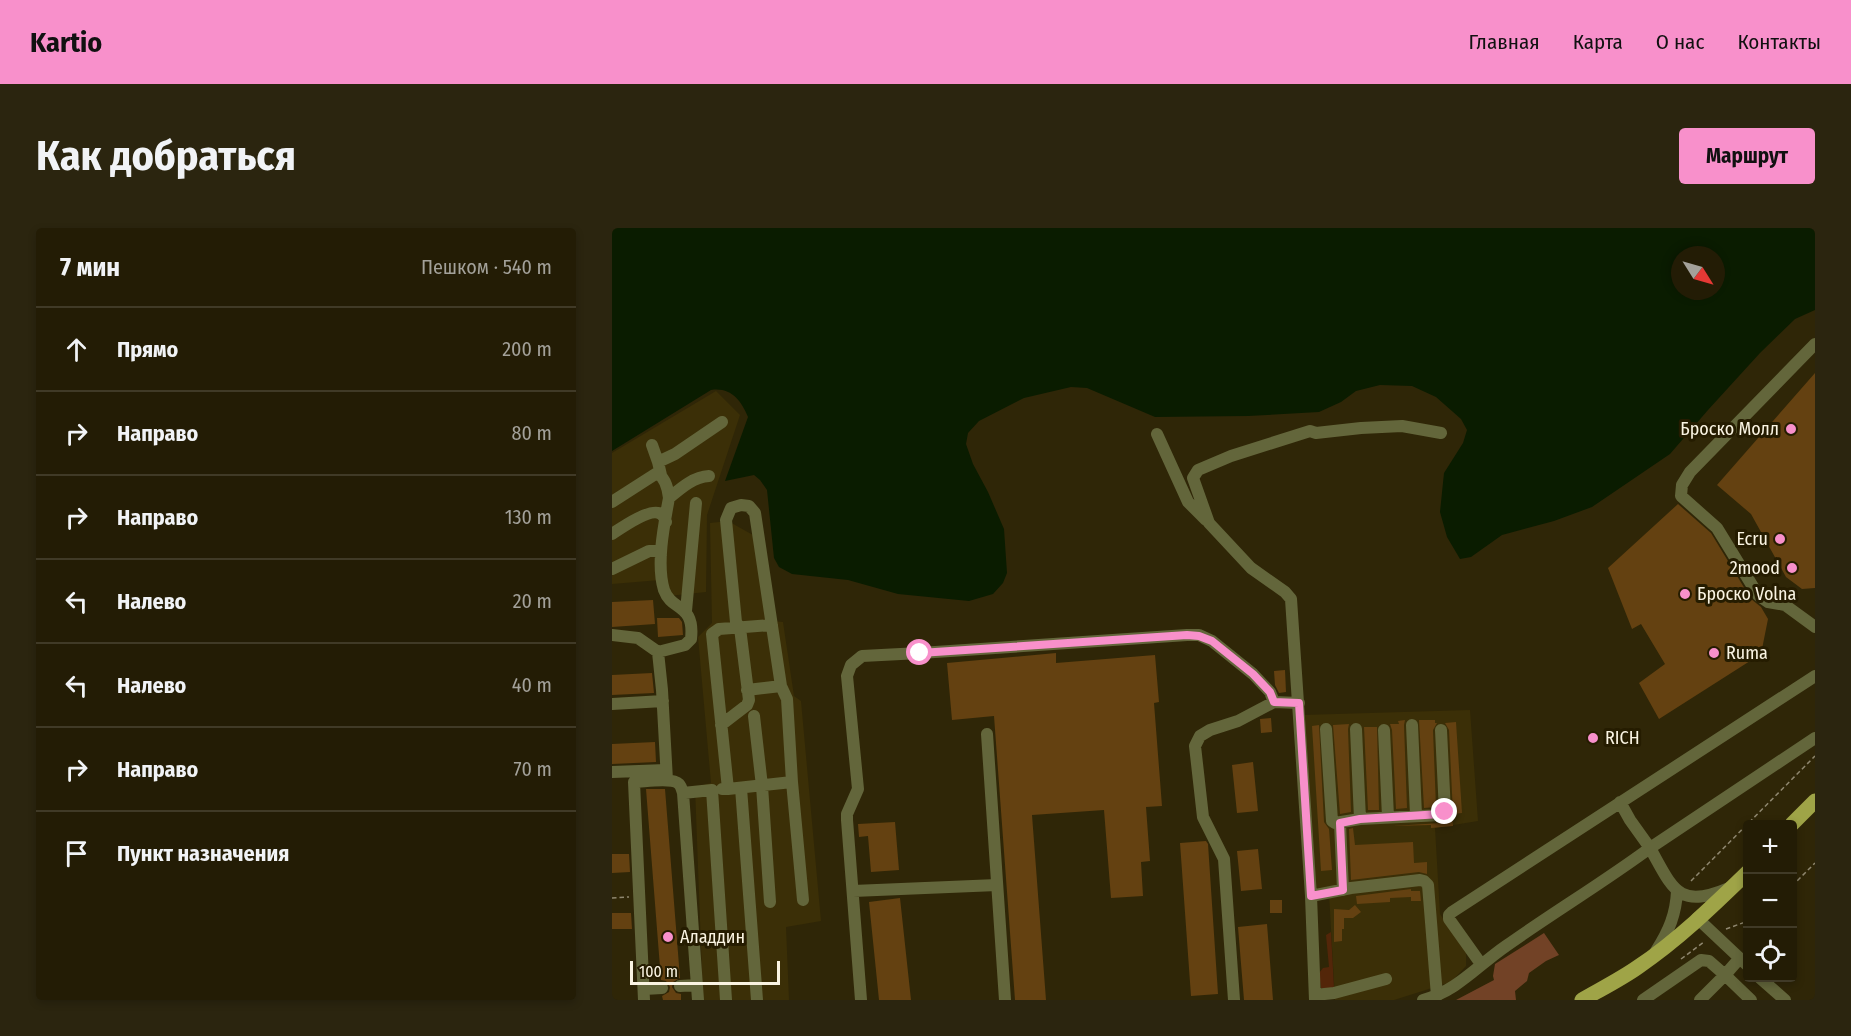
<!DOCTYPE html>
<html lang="ru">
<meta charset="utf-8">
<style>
body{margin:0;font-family:"Fira Sans Condensed",sans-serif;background:#2b250f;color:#f1f3f6}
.controls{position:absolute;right:18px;bottom:18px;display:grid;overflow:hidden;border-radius:6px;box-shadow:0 3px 9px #0003}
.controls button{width:54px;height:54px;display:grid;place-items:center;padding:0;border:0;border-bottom:2px solid #403a27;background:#231c05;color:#f1f3f6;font:30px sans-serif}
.compass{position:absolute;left:1059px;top:18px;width:54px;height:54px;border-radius:50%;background:#231c05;box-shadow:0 3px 9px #0003;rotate:127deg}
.scale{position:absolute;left:18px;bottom:15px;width:150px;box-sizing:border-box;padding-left:6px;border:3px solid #faf4e2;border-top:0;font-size:16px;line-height:21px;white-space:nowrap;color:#faf4e2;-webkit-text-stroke:4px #251c00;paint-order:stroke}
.stop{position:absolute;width:18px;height:18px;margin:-14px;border:4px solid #f890cb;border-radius:50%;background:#fff}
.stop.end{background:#f890cb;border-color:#fff;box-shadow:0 2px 6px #0008}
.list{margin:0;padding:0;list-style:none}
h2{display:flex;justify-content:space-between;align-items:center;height:78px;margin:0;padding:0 24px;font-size:26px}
h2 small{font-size:20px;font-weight:400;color:#a3a19a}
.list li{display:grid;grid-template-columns:39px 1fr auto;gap:18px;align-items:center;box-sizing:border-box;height:84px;padding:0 24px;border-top:2px solid #403a27}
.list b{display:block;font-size:22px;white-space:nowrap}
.list em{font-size:20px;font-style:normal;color:#a3a19a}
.icon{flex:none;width:33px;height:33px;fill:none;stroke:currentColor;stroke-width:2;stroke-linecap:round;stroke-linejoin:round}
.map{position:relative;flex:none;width:1203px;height:772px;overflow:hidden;border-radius:6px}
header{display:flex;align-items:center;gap:36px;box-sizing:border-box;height:84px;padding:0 30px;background:#f890cb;color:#111}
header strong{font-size:28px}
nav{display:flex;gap:33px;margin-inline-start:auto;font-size:21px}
.intro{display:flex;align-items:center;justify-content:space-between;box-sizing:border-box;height:144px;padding:0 36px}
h1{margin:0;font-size:42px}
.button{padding:15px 27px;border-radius:6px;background:#f890cb;color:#111;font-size:21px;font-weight:700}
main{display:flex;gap:36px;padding:0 36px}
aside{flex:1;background:#231c05;border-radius:6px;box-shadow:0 3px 9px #0003}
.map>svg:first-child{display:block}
</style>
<header>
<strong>Kartio</strong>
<nav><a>Главная</a><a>Карта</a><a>О нас</a><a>Контакты</a></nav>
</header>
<div class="intro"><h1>Как добраться</h1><a class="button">Маршрут</a></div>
<main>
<aside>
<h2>7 мин<small>Пешком · 540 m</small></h2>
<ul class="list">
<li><svg class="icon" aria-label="ahead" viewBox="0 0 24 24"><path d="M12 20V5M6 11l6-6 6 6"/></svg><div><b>Прямо</b></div><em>200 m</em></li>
<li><svg class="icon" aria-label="right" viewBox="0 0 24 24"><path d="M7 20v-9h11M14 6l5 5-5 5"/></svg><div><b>Направо</b></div><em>80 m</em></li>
<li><svg class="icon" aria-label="right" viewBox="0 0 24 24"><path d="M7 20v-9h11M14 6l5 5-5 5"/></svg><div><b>Направо</b></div><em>130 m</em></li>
<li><svg class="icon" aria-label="left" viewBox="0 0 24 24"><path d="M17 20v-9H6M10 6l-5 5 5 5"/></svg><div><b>Налево</b></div><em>20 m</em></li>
<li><svg class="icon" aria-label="left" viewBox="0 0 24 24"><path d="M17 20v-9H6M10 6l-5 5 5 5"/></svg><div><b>Налево</b></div><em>40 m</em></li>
<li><svg class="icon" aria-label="right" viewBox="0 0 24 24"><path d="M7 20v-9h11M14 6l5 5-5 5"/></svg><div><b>Направо</b></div><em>70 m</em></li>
<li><svg class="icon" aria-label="arrive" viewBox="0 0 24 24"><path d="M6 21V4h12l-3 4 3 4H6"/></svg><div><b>Пункт назначения</b></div></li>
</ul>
</aside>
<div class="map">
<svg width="1203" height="772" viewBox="0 0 1203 772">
<rect width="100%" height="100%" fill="#2f2607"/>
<path fill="#3b2f07" d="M104,163L128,187L95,287L94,364L56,368L48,352L0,356V225Z
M116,293L148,311L160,393L171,394L182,468L189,473L209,693L174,699L177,772H91L83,559L99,555L86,409L100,395L98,295Z
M858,482L866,593L823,600L828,686L854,725V738L839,754L782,772H723L717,665H698L691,487Z"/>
<path fill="#532609" d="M719,704L722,760H709L707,745L711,740L717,739L714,707Z"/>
<path fill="#724226" d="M932,705L947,727L934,733L917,745L915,753L903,763L904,772H844L882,752L881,748L883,736Z"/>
<path fill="#0a1c00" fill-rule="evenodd" d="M0,0H1203V82L1183,91L1148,125L1096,182L1058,226L980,279L942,293L890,307L859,329L848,331L835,309L828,284L832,245L851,215L855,202L849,191L824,169L800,158L768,157L744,163L729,174L707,184L636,188L543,189L475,160L459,159L412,170L367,193L356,205L354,216L361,236L376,264L392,301L395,345L391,355L381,366L357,373L286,366L236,352L180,346L167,339L162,330L155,262L148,252L142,247L113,253L136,189C129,172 119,159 99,162L0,223ZM1068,27H1104V63H1068Z"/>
<path fill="#644111" d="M1203,145V360L1190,361L1174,349L1139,286L1105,257Z
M1066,276L1099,305L1139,371L1149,379L1156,391L1149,426L1047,491L1027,455L1053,436L1029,396L1020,401L996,340Z
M41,372L43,396L0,399V374Z
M45,390H67L70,394L71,407L46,409Z
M444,425V435L543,427L547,474L542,475L550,578L534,579L538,633L529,634L531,668L499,670L492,582L420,587L434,772H403L382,488L340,492L335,435Z
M673,442L674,464L667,465L663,457L662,443Z
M40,445L42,465L0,467V447Z
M659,490L660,504L649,505L648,491Z
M793,492L792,497L795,580L784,581L780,502L778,496H787L786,493Z
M807,492H823V495H825L821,502L824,579L812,580Z
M844,494L850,585L841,586L837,502L833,495Z
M737,496L736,501L739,584L728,586L721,497Z
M707,497L712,594L717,601L720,642L709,643L700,498Z
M752,499H765L767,582H756Z
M43,514L44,534L0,536V516Z
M641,534L646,583L625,585L620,537Z
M34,561H53L68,750L61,754L60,759L64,765L69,766V772H51L50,768L57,764L58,759L54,753L49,752Z
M840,588L841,598L819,600V597L780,598L829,595Z
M283,594L287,642L259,644L256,608L247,609L246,596Z
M741,600L743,617L801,614L802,635L815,634V646L807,644L739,652L737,601Z
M594,613L596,616L606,766L579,768L568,615Z
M646,621L650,661L629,663L625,623Z
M0,626H17L18,644L0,645Z
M799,661V663H808L809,673H799V669L778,670V674L745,676L744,668Z
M288,670L299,772H267L257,674Z
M658,672H670V685H658Z
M743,677L749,684L741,690H732V701H730V713L722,714V681L737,682Z
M0,685H19L20,701H0Z
M655,696L661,772H632L626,699Z"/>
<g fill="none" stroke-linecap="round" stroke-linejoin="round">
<path stroke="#8f876f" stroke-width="1.5" stroke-dasharray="4.5 3" stroke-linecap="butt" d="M1079,653L1203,528
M1180,658L1203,635
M0,670L17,669
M1114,701L1136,693
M1069,731L1092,714"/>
<path stroke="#63663b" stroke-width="12" d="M1203,116L1078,244L1070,257L1069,268L1105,300L1146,367L1156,374L1173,377L1203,399
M545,206L576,274L594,292
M40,217L46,234
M49,247L46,234L63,226L110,194
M57,270C69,260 81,249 97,248
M0,274L45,245C54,250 56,261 57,270C52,297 44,336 52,362C60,384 83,375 79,411L73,417L46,424
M0,306C9,300 39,279 49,286C51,287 53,291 54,294
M0,341L37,323H45L49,327
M74,383L84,275
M0,407L26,410L46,424L50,462L55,552
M135,462L169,458
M0,476L51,473
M142,488L150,558L158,674
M109,497L135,477L137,472L128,400L124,394L114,292L119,280L129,277L137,278L143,285L169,458L175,471L180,554L116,561
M800,497L804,587
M714,501L720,593L723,595L748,591L829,587L833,584L829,502
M744,501L748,591
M772,502L776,589
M375,506L393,772
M0,544L54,542
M180,554L191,672
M129,560L145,772
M110,561H116L100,406L107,401L160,397
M71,565L100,562L114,772
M728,595L731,662
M1117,660C1066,682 1061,661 1038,620L1203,510
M241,663L385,657
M699,668L739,660L808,652L812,653L816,657L825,768
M1085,690L1136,738
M1044,723C1057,703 1064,686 1065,663
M1127,731L1113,747L1139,772
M869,736L837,691V687L840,684L1203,448
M1148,750L1173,772
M68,758L85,757
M32,761L50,760
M703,767L722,765L774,751
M32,772L22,554C32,554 60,549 67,556C69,558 70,562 71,565L86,772
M249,772L235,592V586L246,561L235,448L239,437L250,428L308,425L575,407H587L600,413L641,446L658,464L662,474
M622,772L612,631L591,589L583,518L588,508L598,502L626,493L662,474L687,475
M703,772L699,668L679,371L673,364L639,340L597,295L581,250L586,242L619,228L698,203L704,205L749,200L790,198L829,205
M811,772C845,763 865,738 894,718C942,684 992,654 1038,620L1018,592L1008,574
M1031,772L1089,732L1097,733L1113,747L1088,772"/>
<path stroke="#9fa447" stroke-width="15" d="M1180,596L1203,573
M970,772C989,761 1009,751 1026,739C1066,712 1102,677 1136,644"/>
</g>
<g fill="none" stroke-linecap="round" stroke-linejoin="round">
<path stroke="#f890cb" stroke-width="8" d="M308,425L575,407L587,408L600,413L641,446L658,464L662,474L687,475L699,668L731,662L728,595L748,591L829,586L833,584"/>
</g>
<g fill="#f890cb" stroke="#251c00" stroke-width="2">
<circle cx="1179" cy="201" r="6"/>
<circle cx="1168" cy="311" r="6"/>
<circle cx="1180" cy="340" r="6"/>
<circle cx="1073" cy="366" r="6"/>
<circle cx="1102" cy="425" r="6"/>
<circle cx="981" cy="510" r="6"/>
<circle cx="56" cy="709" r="6"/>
</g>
<g text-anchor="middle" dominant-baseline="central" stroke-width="6" stroke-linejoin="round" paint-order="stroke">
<g font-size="18" fill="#faf4e2" stroke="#251c00" text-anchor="start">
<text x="1167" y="201" text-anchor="end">Броско Молл</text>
<text x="1156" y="311" text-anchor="end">Ecru</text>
<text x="1168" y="340" text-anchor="end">2mood</text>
<text x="1085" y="366">Броско Volna</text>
<text x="1114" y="425">Ruma</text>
<text x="993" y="510">RICH</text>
<text x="68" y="709">Аладдин</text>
</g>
</g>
</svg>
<div class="controls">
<button>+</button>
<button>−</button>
<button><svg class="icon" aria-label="locate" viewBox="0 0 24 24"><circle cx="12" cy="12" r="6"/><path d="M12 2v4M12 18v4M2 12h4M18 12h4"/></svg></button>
</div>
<svg class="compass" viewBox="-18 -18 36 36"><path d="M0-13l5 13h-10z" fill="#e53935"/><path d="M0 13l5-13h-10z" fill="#a3a19a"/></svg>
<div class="scale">100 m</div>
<div class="stop" style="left:308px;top:425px"></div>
<div class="stop end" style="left:833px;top:584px"></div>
</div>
</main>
